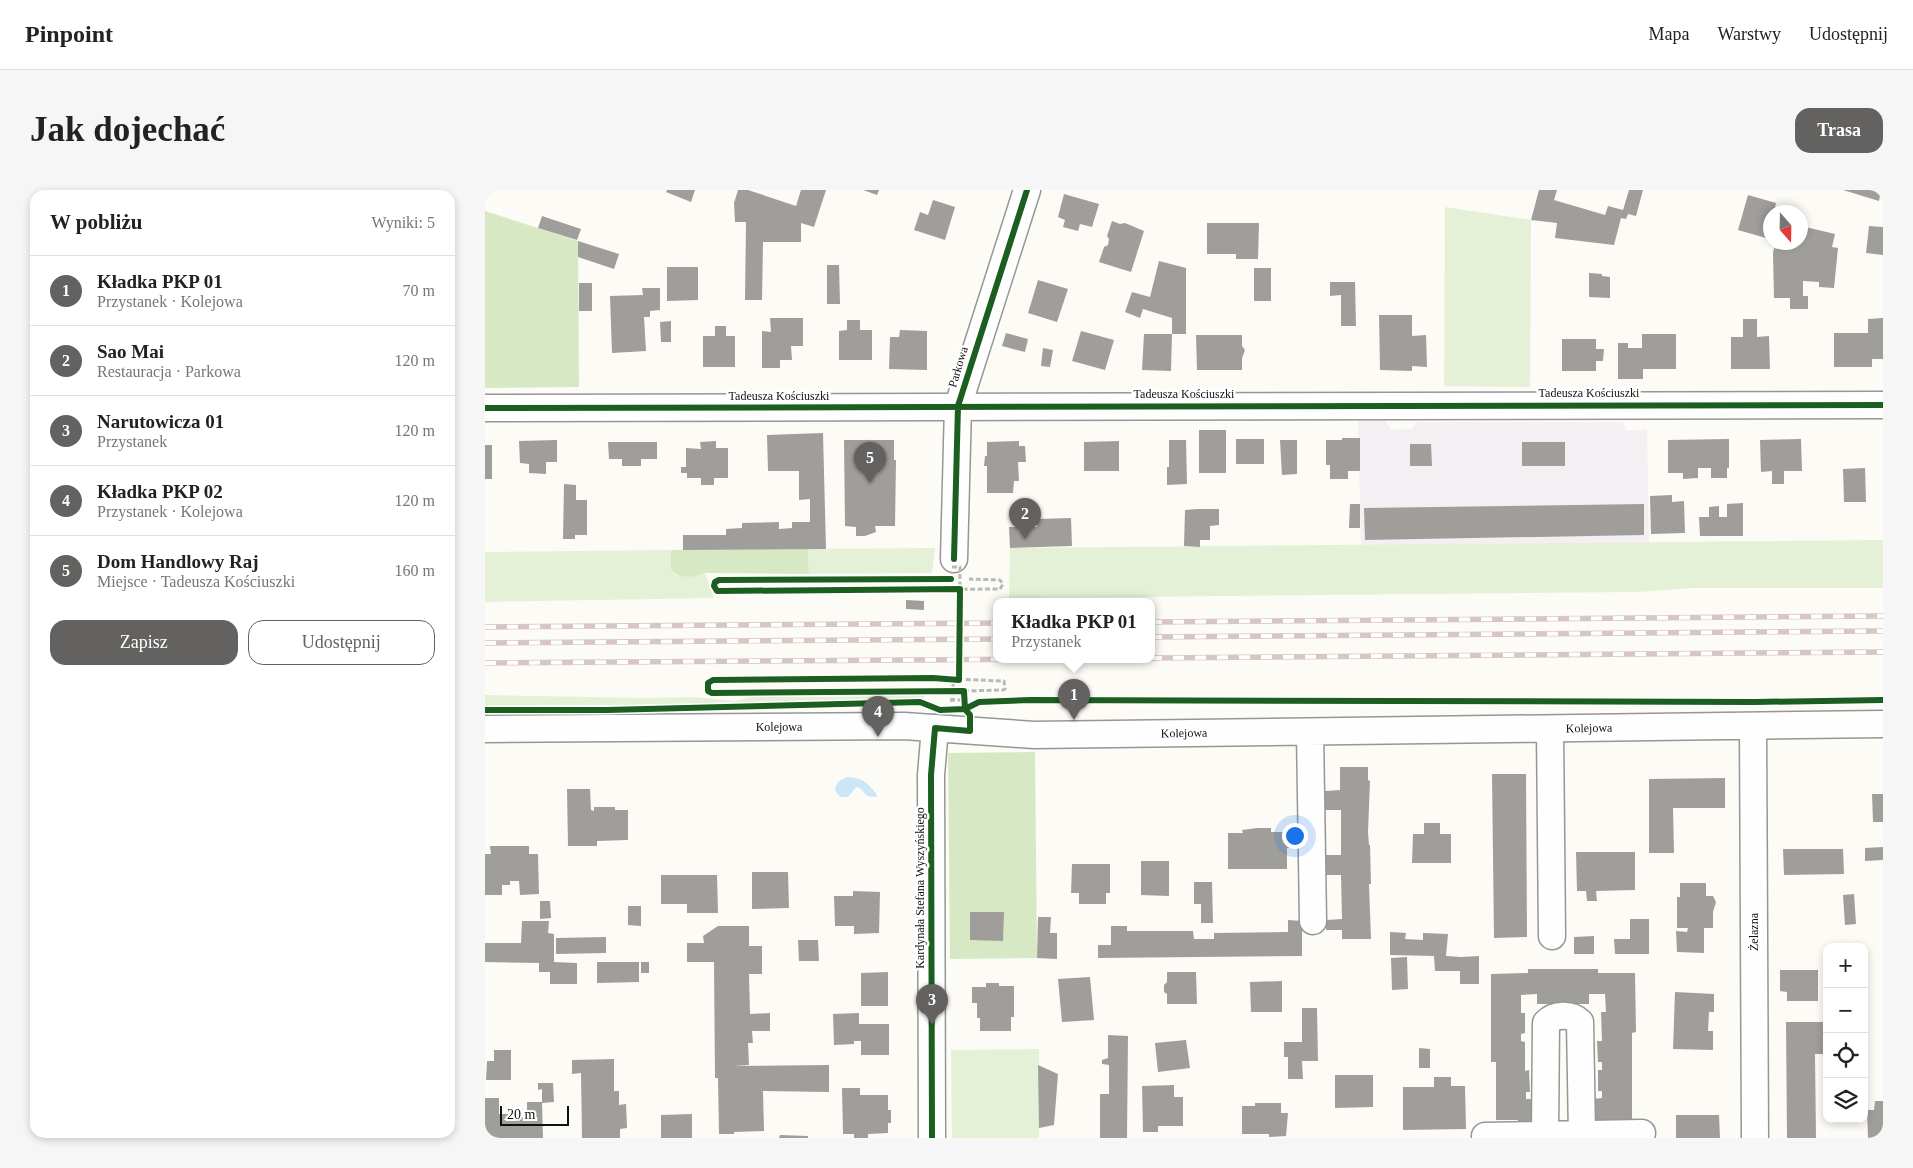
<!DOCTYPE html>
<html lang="pl">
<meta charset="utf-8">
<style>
body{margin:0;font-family:Georgia,serif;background:#f6f6f6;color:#222}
.controls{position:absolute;right:15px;bottom:15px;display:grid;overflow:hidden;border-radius:10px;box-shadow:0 2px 8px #0003}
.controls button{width:45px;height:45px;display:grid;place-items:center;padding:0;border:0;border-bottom:1px solid #e0e0e0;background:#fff;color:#222;font:25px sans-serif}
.compass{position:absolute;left:1278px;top:15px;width:45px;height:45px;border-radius:50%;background:#fff;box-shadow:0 2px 8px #0003;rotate:160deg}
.scale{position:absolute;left:15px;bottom:12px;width:69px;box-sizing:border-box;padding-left:5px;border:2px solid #101010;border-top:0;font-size:14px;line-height:18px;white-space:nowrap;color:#101010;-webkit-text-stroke:4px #fff;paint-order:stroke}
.you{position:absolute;left:809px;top:645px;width:18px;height:18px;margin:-12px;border:4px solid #fff;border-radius:50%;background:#1a73e8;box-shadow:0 0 0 8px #1a73e833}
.badge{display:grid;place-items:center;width:32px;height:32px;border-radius:50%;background:#636260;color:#fff;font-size:16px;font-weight:700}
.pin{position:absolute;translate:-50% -41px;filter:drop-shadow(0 1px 2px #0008)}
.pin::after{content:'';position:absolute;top:26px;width:18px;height:15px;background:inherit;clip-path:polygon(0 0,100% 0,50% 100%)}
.popup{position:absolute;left:508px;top:408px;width:162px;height:65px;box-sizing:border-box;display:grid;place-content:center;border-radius:10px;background:#fff;filter:drop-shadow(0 1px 4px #0005);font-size:16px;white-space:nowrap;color:#767676}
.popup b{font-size:19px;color:#222}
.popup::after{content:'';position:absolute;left:50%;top:100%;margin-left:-10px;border:10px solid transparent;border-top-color:#fff}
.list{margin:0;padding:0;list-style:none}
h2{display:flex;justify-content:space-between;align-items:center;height:65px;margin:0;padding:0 20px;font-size:21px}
h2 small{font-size:16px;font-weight:400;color:#767676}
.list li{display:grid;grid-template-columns:32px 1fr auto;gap:15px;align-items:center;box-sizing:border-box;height:70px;padding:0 20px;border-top:1px solid #e0e0e0}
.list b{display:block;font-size:19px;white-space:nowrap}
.list p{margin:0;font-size:16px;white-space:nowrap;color:#767676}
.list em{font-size:16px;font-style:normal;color:#767676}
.actions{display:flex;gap:10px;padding:15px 20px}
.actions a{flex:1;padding:11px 0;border:1px solid #636260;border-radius:15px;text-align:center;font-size:18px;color:#636260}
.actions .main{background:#636260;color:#fff}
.icon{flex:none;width:28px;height:28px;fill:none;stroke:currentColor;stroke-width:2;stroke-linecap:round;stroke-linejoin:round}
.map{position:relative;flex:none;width:1398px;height:948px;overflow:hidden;border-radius:15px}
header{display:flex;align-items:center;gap:30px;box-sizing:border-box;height:70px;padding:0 25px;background:#fff;border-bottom:1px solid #e0e0e0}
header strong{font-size:24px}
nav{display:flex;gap:28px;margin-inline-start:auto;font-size:18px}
.intro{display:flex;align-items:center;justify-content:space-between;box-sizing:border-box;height:120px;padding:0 30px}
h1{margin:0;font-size:35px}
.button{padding:12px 22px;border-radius:15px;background:#636260;color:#fff;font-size:18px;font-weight:700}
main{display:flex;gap:30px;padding:0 30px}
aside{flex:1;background:#fff;border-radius:15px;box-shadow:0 2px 8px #0003}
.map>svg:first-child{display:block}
</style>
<header>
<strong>Pinpoint</strong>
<nav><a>Mapa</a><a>Warstwy</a><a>Udostępnij</a></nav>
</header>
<div class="intro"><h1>Jak dojechać</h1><a class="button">Trasa</a></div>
<main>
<aside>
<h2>W pobliżu<small>Wyniki: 5</small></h2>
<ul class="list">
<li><span class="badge">1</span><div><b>Kładka PKP 01</b><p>Przystanek · Kolejowa</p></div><em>70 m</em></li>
<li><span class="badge">2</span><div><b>Sao Mai</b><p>Restauracja · Parkowa</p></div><em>120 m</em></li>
<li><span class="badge">3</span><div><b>Narutowicza 01</b><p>Przystanek</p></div><em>120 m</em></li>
<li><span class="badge">4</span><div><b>Kładka PKP 02</b><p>Przystanek · Kolejowa</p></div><em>120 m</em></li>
<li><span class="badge">5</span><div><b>Dom Handlowy Raj</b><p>Miejsce · Tadeusza Kościuszki</p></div><em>160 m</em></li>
</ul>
<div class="actions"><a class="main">Zapisz</a><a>Udostępnij</a></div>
</aside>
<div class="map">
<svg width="1398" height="948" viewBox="0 0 1398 948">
<rect width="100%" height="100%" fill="#fcfbf6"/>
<path fill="#f4eff2" d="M873,231H900L906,240L927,239L932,232H1138L1142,241L1162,239L1164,352L876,355Z"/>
<path fill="#e5f1d7" d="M960,17L1046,30L1045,197L959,196Z
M1398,350V398H1207L1154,402L524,408L525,358Z
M450,358L447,383L324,384L323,359Z
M186,360V380L190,385L213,386L220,383L229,408L0,412V362Z
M0,505L160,508L210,507L250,511L266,507L439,506V508L243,514L0,516Z
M554,859V948H467L466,860Z"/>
<path fill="#d6e9c4" d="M0,21L93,51L94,197L0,198Z
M323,359L324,384L220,383C210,388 194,389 186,380V360Z
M550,562L552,768L465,769L463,563Z"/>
<path fill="#cde6f5" d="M362,587C377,587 383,593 392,605L391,607L382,606L375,598L371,597L363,607H355L350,600C351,592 355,590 362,587Z"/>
<path fill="#a09e9b" d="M182,0H210L206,12L181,2Z
M253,0H263L311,16L316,0H341L329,37L316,33V52H278L277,110H260L261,32H250L249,13Z
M378,0H394L392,5Z
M1054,0H1072L1069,10L1120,25L1123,16L1138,20L1144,0H1158L1151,26L1143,24L1141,29L1136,28L1129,55L1070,48L1072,33L1046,30Z
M1358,0H1396L1394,11Z
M579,4L614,14L607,37L595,34L593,41L578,37L580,30L573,27Z
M1263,5L1291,13L1289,22H1286V33H1283L1279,45L1282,46L1281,48L1253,40Z
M448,10L470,17L460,50L429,40L435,22L443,25Z
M57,26L96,39L92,50L53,38Z
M627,31L635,34L640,33L659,41L646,82L614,72L619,57L623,55L624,49L622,46Z
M722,33H774L773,69H751V64H722Z
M1316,36L1350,44L1347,57L1353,58L1349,98L1334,97V92L1318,91V106H1323V119H1305V108H1289L1288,63L1289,58L1293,59L1294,52H1316Z
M1384,36L1398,37V65L1381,63Z
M93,51L134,64L129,79L93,67Z
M674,71L701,78V144H687L686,181L657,180L659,144H687V128L658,119L655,128L640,122L647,102L665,107Z
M342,75H354L355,114H342Z
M182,77H213V110L182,111Z
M769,78H786V111H769Z
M1104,83L1117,84V86L1125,87V108L1104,107Z
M553,90L583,99L572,132L543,123Z
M845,92H870L871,136H856V105L845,106Z
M94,93H107V121H94Z
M157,98H175V120L165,121V127H159L161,161L127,163L125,106L158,105Z
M894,125H927V146L941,145L942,177L927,176V181L895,180Z
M285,128H318V156H306L307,170H295V178H277V141L286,142Z
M1398,128V169H1387V177H1349V143H1383V129Z
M1258,129H1272V147L1284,146L1285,179H1246V147H1258Z
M362,130H375V140H387V170H354V141L362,140Z
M186,131V152H176L175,132Z
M230,136H241V146H250V177H218V146H230Z
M415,140L442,141V180L404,179L405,147H414Z
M596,141L629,150L620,180L587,171Z
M521,143L543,149L540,162L517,156Z
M1157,144H1191V179H1158V189H1133V153H1143V158H1157Z
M711,145H757V156L760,160L757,168V180H712Z
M1077,149H1111V159H1119L1118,171H1111V181H1077Z
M558,158L568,160L565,177L556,176Z
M714,240H741V283H714Z
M338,243L341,359L198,360V345H241V339L257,338V333L294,332V339L307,338V332H325V309L314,310V281H283L282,245Z
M857,248H875V281H863V289H845V275H841V250H857Z
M751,249H779V274H751Z
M1244,249V278H1242V288H1226V278H1213V288L1198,289V283H1183V250Z
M1316,249L1317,281H1299V294H1287V281L1276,282L1275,250Z
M72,250V272H61V284L44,283V274L35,273L34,251Z
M359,250H409V270H411L410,336H390L391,342L380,346H371V337L360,336Z
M684,250H701L702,294L682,295V277H684Z
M795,250H812V284L797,285Z
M231,251V258H243V288H229V295H216V288H202V283H196V277H201V258L216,259L215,252Z
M534,251V256H540L541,272H533L534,291H529L528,303H502V276H499L500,266H502V252Z
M634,251V281H599V252Z
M123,252H172V269H156V276H137V269H124Z
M1037,252H1080V276H1037Z
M925,254H946L947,276H925Z
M0,255H7V289H0Z
M1380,278L1381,312H1359L1358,279Z
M79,294L91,295V310H102V345H90V349H78Z
M1187,305V312L1199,311L1200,343L1166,344L1165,306Z
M1258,313V346H1215L1214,327H1224V317L1234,316V327H1242V314Z
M865,314H875V338H864Z
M1159,314V345L880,350L879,318Z
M712,319H734V335L725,336V350H715V357L699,356L700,320Z
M586,328L587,356L525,358L524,337H552V329Z
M421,410L439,411V420L421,419Z
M855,577H883V590L885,591L883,642L884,655H885L886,694H884L886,749H857V740H841V730L857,729L856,685H840V665H856V620H840V601L855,600Z
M1007,584H1041L1042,747L1009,748Z
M1240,588V618H1188L1189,663H1164V589Z
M82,599H105L106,620L109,621V617H130V620H143V650L112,651V656H83Z
M1387,604H1398V632H1388Z
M939,633H955V644H966V673H927L928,644H939Z
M772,638H786V642H802V655H804V658H802V679H743V643H758L757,640Z
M5,656H44V664H53L54,704L35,705L34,691H25V695H17V705H0V664H6Z
M1398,657V670L1380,671V658Z
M1298,659H1358L1359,684L1299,685Z
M1091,662H1150V700L1111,701L1112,711H1102L1101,701H1092Z
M656,671H684V706L656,705Z
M587,674H625V703H621V714H594V703H586Z
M267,682H303L304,718L267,719Z
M176,685H232L233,723H202V714H176Z
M709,692H727L728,733H716V714H709Z
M1195,693H1221V706H1228L1231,712L1228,722V738H1219V763L1192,762L1191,741L1202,742L1203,738H1192V707H1195Z
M368,701L395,702L394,743L369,744V736H350L349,706H368Z
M1369,704L1371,734L1360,735L1358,705Z
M55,711H65L66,728L55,729Z
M143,716H156V736L143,735Z
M485,722H519L518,751L485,750Z
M553,727H566L565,743H572V769L552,768Z
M1145,729H1164V764H1130L1129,749H1145Z
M803,730L817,731V766L613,768V755H626V736H642V741H708L709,749H729V743L803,742Z
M37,731H64L63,743L69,744V772L92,773V794H65V782H54V773L0,772V753H36Z
M233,736H264V756H277V784H264L265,824L285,823V841H267L268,853H263L264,875L248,876L344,875V902L278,901L279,941L249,942V944H234L233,888H230L229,772H202V753H219L218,746Z
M905,742L921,743L920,749L938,750V743L963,744L961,766L976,767L994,766V794H975V781H950L949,766L905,765Z
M1109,746V764H1089V747Z
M121,747V763L71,764V748Z
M313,750H333L334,771H314Z
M922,767L923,799L907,800L906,768Z
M112,772H154V792L112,793Z
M156,772H164V783H156Z
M1043,779H1113V783H1150L1151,842L1147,843V929H1126V933H1107V909L1117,908V901H1113V880H1117V872H1113L1112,851H1117L1116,822H1121L1120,804H1104V814H1052V804L1036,805V823H1040V843L1036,844V851L1040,852V881L1044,880L1045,902H1041V909H1051V934H1033V930H1011V872H1006V784L1043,783Z
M1295,780H1333V811H1302V802L1295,801Z
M403,782V816H376V783Z
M682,782H711L712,814H682V804L679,802V795L682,792Z
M605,787L609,830L577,832L573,789Z
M797,791V822H766L765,792Z
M501,793H514V796H529V827H526V841H495V828H492V813H487V797H501Z
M1190,802L1229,804V822H1224L1223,841H1228V860L1188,859Z
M817,818H832L833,871H817L818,889H803V867H799V852H817Z
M374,823V834H404V865H376V851H369V854L349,855L348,824Z
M1301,832H1342V853H1339V864H1330L1331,948H1302Z
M623,845L643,846L642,948H615V904H624V875L617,874V870L623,868Z
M701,850L705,878L673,882L670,853Z
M934,858L945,859V878H934Z
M9,860H26V890H1L2,871H9Z
M129,869V901H134V915L141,914L142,938L135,939V948H97L96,883L87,884V870Z
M553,875L573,884L569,935L554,938Z
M850,885H888V917L850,918Z
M949,887H966V896H980L981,939L918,940V897H949Z
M53,893H68L69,912L57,913V899L53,900Z
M689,895V907H698V936H673V942H658L657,896Z
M357,898H375V905H403V920H406V933H403V943L383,944V948H369V944H358Z
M0,908H14V924H26V927H42V912H57L58,948H0Z
M1390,911H1398V948H1383L1382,920H1389Z
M770,913H796V923H803L801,946L784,947V944H757V916H770Z
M207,924V948H176V925Z
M1191,925H1234L1235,948H1191Z
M295,945L323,946V948H294Z"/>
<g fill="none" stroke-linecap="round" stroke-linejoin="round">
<g stroke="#969694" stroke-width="29">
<path id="minor" d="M0,218L1398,215
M469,369L473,216L542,0
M1268,536L1270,948
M0,539L419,536L549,545L1398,534
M1065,539L1067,746
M825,542L828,731
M1060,945L1061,833C1069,824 1086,823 1095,832L1097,945
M1000,946L1157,943
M447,948L446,585L450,538"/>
</g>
<path stroke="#b9b9b8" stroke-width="3" stroke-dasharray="5 2.5" stroke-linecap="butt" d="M454,389L234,390L230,392L229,396L232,401L515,399L518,394L515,390L484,389
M479,501L518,500L520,499L519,491H516L448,488L228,490L223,493V501L227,503L479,501L480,517
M465,510H479"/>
<use href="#minor" stroke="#fffefe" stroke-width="26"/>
<g stroke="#d8c6c6" stroke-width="5.5">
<path id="rail" d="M666,432L1398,426
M0,437L512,433
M666,447L1398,441
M0,453L512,449
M666,468L1398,462
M0,473L554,469"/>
</g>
<use href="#rail" stroke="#fff" stroke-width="4" stroke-dasharray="11" stroke-linecap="butt"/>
<path stroke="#b9b9b8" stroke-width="3" stroke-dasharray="5 2.5" stroke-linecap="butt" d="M467,377H475L474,490
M465,510H468V490"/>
<g stroke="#fff" stroke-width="9">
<path id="cycleway" d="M0,218L1398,215
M469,369L473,216L542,0
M0,520H122L435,512L455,520L480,519L494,512L546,510L1270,512L1398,510
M447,948L446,585L450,538L485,541V525L480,519L479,501L227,503L223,501V493L228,490L448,488L474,490L475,399L232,401L229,396L230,392L234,390L466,389"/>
</g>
<use href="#cycleway" stroke="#1b5e20" stroke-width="6"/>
</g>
<g text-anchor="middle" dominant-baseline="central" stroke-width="5" stroke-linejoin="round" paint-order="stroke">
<g font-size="12" fill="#101010" stroke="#fff">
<text transform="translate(473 177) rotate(-73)">Parkowa</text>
<text x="1104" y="203">Tadeusza Kościuszki</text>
<text x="699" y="204">Tadeusza Kościuszki</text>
<text x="294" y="206">Tadeusza Kościuszki</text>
<text x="294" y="537">Kolejowa</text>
<text transform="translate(1104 538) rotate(-1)">Kolejowa</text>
<text transform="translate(699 543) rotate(-1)">Kolejowa</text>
<text transform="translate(435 698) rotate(-90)">Kardynała Stefana Wyszyńskiego</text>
<text transform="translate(1269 742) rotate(-90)">Żelazna</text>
</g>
</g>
</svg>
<div class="controls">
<button>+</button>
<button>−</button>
<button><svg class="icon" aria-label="locate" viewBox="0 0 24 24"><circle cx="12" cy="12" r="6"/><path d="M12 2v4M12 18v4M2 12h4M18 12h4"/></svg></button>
<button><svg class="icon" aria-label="layers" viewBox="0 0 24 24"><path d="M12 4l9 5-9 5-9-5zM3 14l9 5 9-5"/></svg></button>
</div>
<svg class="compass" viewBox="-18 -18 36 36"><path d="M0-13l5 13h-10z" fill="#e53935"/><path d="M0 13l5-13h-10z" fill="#767676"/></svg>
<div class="scale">20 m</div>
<div class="you"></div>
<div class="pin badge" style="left:589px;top:530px">1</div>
<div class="popup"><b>Kładka PKP 01</b>Przystanek</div>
<div class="pin badge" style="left:540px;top:349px">2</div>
<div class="pin badge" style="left:447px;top:835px">3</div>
<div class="pin badge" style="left:393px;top:547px">4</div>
<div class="pin badge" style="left:385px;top:293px">5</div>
</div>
</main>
